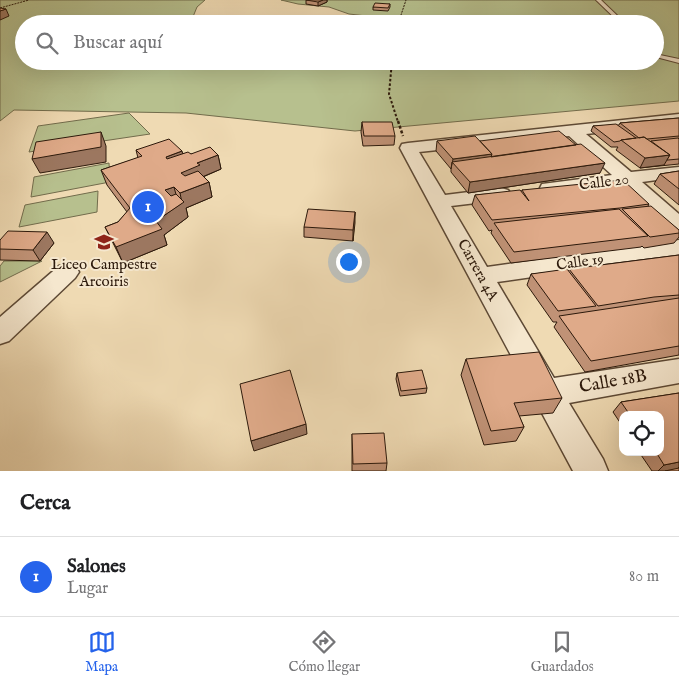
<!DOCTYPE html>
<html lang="es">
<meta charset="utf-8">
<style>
body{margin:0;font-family:"IM FELL English",serif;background:#f6f6f6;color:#202124}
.controls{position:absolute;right:15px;bottom:15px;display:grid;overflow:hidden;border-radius:10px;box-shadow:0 5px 20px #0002}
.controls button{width:45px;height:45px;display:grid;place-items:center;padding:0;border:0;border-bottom:1px solid #e0e0e0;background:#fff;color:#202124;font:25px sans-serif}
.you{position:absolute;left:348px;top:261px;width:18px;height:18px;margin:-12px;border:4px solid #fff;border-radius:50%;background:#1a73e8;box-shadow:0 0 0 8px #1a73e833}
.badge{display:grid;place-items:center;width:32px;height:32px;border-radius:50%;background:#2563eb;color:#fff;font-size:16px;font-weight:700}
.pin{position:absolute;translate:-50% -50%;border:2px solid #fff;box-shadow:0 1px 5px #0006}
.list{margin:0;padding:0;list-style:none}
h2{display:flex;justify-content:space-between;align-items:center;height:65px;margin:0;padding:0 20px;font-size:21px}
h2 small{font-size:16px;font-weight:400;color:#757577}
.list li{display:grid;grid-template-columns:32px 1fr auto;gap:15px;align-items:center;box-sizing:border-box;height:80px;padding:0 20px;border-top:1px solid #e0e0e0}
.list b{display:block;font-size:19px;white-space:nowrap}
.list p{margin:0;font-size:16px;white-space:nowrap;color:#757577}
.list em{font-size:16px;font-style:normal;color:#757577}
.icon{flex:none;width:28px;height:28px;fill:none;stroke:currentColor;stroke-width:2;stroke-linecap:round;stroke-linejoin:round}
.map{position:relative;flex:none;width:679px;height:471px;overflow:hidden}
.search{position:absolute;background:#fff;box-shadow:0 5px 20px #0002;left:15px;right:15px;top:15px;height:55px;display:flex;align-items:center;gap:12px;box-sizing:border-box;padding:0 18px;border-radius:28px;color:#757577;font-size:19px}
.sheet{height:145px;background:#fff}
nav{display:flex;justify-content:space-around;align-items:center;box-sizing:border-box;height:70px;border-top:1px solid #e0e0e0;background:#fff;font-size:14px;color:#757577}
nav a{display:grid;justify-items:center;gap:2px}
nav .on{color:#2563eb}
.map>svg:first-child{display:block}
</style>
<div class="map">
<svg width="679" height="471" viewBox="0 0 679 471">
<rect width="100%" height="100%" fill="#efdab3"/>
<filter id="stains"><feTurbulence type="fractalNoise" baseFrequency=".004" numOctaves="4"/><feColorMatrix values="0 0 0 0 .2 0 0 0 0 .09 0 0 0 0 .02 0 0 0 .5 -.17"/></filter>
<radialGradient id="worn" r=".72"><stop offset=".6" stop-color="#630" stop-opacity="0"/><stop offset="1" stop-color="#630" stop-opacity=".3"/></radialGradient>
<path fill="#b7c08e" stroke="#726c4c" d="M0,0H205L197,7L190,24H24V61H655V24H380L384,18L349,14L329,7L298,4L281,0H679V101L355,131L186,113L14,110L0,121Z
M129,113L150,134L29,152L38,126Z
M109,163L110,182L31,197L34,177Z
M98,191L97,212L19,227L25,205Z
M4,261H42L0,282V266Z"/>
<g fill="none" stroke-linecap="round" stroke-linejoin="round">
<g stroke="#5d4935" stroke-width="2">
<path id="lane" d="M596,0H601L626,24H621Z
M655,51L660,55L679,59V63L656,57Z"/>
</g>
<g stroke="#5d4935" stroke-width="3">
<path id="street" d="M679,114V124L586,134L631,172L679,167V177L642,182L679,214V232L672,230L622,185L549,194L542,192L540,188L542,184L612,175L569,136L419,152L445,195L501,188L508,190L511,194L508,198L501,200L451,206L487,267L679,240V256L497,282L554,378L679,359V383L569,403L603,459L608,471H573L400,148L402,144L408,143Z
M67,264L75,266L79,272L75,278L9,341L0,344V317L59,266Z"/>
</g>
<path stroke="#2c190b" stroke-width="1" stroke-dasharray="2 1" stroke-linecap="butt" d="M0,8L29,0
M398,24L406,0"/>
<path stroke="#2c190b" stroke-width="2" stroke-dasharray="2.5 2" stroke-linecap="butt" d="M392,61L389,94L398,122"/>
<path stroke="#2c190b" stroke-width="2.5" stroke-dasharray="3 2" stroke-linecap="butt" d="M398,121L403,136"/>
<use href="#lane" fill="#f5e7ce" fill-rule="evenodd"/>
<use href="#street" fill="#f5e7ce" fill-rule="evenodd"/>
</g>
<path fill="#c09276" stroke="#2c190b" d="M306,0H327V2L318,6L306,4Z
M390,4V7L388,11L373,10V7Z
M679,118V164L640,168L616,150L618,147H611L591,131L593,126L619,125L620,123Z
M362,122L395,136L394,145L363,146L361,132Z
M437,141H480L600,173L468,193L451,172V169L436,151Z
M136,150L191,154L218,155L221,169L203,177L209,182L212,197L186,208L188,217L164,235L167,245L123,263L105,227L118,222L127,212L107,185L101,170L138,158Z
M679,171V205L654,184L660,174Z
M522,190L649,204L648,206L679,230V237L674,243L644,248L642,246L641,247L511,263L491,233L492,230L489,231L472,205L475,195L522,191Z
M355,212L353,241L304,237V227Z
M0,240L54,243L40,261L0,260Z
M679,255V355L585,372L554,327L557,322H553L527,285L531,274L568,271L569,269Z
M466,359L562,398L553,413L519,416L524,427L516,441L484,445L461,375Z
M397,373L427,388L426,393L400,396L396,379Z
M679,393V471H652L639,452H660V415H623V427L613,412L621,402Z
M352,434L387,463L386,471H352Z"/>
<path fill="#9c7760" stroke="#2c190b" d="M323,0H327V2L318,6V2Z
M6,9L9,16L0,20V11Z
M101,132L106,146V162L40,173L32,159Z
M182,151L186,166L170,172L166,157Z
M492,154L490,164L452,162L451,169L453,159Z
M218,155L221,169L202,177L185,188L181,173L197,163Z
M670,155L664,165L640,168L645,158Z
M605,163L600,173L468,193L470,182Z
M209,182L212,197L186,208L188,217L164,235L167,245L123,263L116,247L156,221L182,203L180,193Z
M174,187L178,202L170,205L165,190Z
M355,212V223L353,241V230Z
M47,232L54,243L40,261L33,250Z
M306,424L307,434L254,451L251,441Z
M679,462V467L677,469L668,471H658L664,465Z"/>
<path fill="#dfaa89" stroke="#2c190b" d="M306,0H323L318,2Z
M375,3L390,4L388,8L373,7Z
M0,8L6,9L0,11Z
M679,118V136L647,139L644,137L639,138L620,123Z
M362,122H392L395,136H364Z
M616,124L636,138L621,140L620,141L614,142L593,126Z
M559,131L576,145L491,157L492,154L480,141Z
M101,132V147L32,159L36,142Z
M475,136L492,154L453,159L437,141Z
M644,137L670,155L645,158L621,140Z
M678,138L679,139V159L668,160H667L670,155L651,141Z
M169,139L182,151L166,157L167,159L188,152L191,154L210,147L218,155L197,163L200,165L181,173L185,176L198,171L209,182L180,193L174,187L165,190L171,196L176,194L184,202L156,221L162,229L116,247L105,227L118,222L130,208L101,170L142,156L136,150Z
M581,144L605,163L470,182L452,162Z
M679,171V189L660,174Z
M623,180L649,204L620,208L492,220L475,195L520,190L529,201L522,190Z
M651,206L679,230V233L650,237L622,209Z
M308,209L355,212L353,230L304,227Z
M619,209L648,236L514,252L494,223Z
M8,231L47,232L33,250L0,249V240Z
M679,255V295L654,297L598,306L569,269Z
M567,269L596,306L558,311L531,274Z
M679,298V346L591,361L559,316Z
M539,352L562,398L514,403L524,427L491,431L466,359Z
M290,370L306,424L251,441L240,384Z
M422,370L427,388L401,391L397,373Z
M679,393V462L664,465L656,452H660V415H630L621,402Z
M384,433L387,463L353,464L352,434Z
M679,468V471H665Z"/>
<defs>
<g id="school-bare" transform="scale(1.5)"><path d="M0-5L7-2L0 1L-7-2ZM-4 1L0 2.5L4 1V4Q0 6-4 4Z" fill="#8f2418" stroke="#f5e7ce" stroke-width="2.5" paint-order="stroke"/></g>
</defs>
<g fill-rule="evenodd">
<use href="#school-bare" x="104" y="242"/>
</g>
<g text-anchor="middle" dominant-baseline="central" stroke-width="4" stroke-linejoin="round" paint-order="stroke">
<g font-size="15" fill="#2c190b" stroke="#f5e7ce">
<text transform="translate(604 182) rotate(-7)">Calle 20</text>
<text transform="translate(580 262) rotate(-8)">Calle 19</text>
<text transform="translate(478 270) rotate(61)">Carrera 4A</text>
</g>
<g font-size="15" fill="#2c190b" stroke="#f5e7ce">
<text x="104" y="264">Liceo Campestre<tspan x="104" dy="17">Arcoiris</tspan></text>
</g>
<g font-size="18" fill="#2c190b" stroke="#f5e7ce">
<text transform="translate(613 382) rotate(-10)">Calle 18B</text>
</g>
</g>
<rect width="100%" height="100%" filter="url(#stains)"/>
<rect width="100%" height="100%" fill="url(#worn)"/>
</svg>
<div class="controls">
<button><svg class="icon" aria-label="locate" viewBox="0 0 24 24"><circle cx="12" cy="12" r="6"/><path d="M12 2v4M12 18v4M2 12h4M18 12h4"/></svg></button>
</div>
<div class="you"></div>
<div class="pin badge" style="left:148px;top:207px">1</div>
<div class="search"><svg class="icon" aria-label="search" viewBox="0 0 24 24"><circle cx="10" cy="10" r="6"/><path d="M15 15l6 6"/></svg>Buscar aquí</div>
</div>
<section class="sheet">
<h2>Cerca<small></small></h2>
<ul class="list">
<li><span class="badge">1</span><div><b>Salones</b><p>Lugar</p></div><em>80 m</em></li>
</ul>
</section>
<nav>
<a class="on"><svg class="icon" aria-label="map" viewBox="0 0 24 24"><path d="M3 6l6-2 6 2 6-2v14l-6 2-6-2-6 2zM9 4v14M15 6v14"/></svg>Mapa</a>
<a><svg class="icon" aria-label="directions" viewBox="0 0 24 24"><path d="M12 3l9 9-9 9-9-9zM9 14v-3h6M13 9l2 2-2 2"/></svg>Cómo llegar</a>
<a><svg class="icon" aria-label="saved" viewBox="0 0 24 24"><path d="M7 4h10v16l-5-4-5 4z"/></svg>Guardados</a>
</nav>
